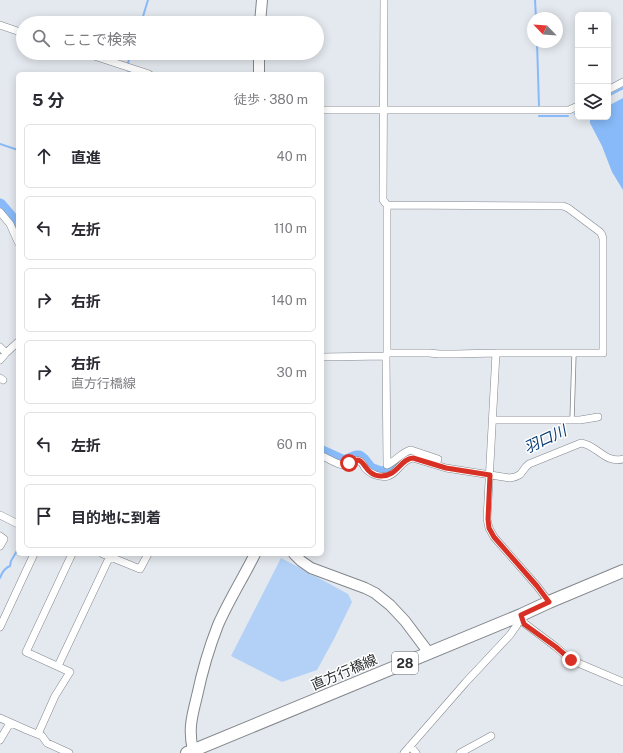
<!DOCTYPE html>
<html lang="ja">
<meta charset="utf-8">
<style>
body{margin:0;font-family:"Public Sans","Noto Sans JP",sans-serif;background:#f2f2f3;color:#2b2b33}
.controls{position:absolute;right:12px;top:12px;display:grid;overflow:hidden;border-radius:6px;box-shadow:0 2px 10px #0003}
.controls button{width:36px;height:36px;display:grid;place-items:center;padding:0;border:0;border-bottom:1px solid #e1e1e2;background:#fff;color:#2b2b33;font:20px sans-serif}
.compass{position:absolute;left:527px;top:12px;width:36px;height:36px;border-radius:50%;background:#fff;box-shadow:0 2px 10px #0003;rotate:295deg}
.stop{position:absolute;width:12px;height:12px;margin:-9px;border:3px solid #d93025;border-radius:50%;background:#fff}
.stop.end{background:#d93025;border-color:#fff;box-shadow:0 1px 4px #0008}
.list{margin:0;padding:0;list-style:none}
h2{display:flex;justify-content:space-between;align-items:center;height:52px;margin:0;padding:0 16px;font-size:17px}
h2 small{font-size:13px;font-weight:400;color:#7c7c81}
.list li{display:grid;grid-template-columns:26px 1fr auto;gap:12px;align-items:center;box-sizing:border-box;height:64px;margin:0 8px 8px;padding:0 8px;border:1px solid #e1e1e2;border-radius:6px}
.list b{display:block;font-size:15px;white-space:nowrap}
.list p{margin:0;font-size:13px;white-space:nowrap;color:#7c7c81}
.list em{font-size:13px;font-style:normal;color:#7c7c81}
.icon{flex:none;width:22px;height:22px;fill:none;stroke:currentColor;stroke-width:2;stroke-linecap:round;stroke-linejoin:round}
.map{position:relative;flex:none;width:623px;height:753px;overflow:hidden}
.search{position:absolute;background:#fff;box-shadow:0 2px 10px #0003;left:16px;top:16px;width:308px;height:44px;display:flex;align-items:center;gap:10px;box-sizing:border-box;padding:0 14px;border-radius:22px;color:#7c7c81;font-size:15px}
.panel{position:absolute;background:#fff;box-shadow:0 2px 10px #0003;left:16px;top:72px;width:308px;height:484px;border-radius:6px}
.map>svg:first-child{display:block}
</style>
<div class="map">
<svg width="623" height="753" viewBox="0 0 623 753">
<rect width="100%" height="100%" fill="#e4e9ef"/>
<path fill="#88baf9" d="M623,98V190L612,172L602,146L590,123V117H608V106Z"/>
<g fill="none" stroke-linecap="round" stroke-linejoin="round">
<path stroke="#88baf9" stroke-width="2" d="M535,0L536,18
M141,23L148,0
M537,42L539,106
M128,63L131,53
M128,74V72
M608,96L623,88
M575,114L578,112
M539,116H568
M0,144L18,150
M0,578C2,572 5,568 10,566L11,561L18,549"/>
<path stroke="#88baf9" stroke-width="13" d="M0,205L11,218L18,230
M322,452L344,462L356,457H359L363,460L370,469L381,473L390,472L401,461"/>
</g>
<path fill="#b3d1f7" d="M281,558L300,568L309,574L317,577L348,594L352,602L334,639L317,670L282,682L231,656Z"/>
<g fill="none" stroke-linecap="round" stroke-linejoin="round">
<g stroke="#83878c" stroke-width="5">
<path id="lane" d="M572,420L574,354"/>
</g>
<g stroke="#83878c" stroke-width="8">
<path id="street" d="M384,0L383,200L387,205L563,206L568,208L600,232L602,235L603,239V353H496L456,354H439L429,353H387
M0,25L23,33
M85,53L149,74
M608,90L623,82
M322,110H569L578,106
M387,205V353L386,356L387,465C396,461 402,452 411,450L438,459L436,465
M0,212L10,224L18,242
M0,347L6,353
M496,353L487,519L489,528L494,537L537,586L549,602
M322,357L386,356
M0,360L6,353L18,342
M0,378L3,380
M493,420H580L598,417
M322,456C328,458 339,466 345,465C350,464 354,458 359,461C363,462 363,465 365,468C370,474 380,478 388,476C398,473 402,459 413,458L446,468L510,478C525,475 520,471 529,464L581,443C597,445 605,464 623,459
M0,515L18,524
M0,536L4,539L0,546
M103,554L140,569L148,554
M521,615L524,623L556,647L571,660L623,682
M0,627L34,554
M58,666L111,554
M0,718L27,730L42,736L47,743L69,753
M38,734L55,696L70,672L26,652L72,554
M0,740L10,723
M410,746L416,753
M404,753L466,682L510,635L517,625L521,615
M460,753L491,736"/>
</g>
<g stroke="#83878c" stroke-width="12">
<path id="secondary" d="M260,23L262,0
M259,53V74
M294,554L301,561L311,568L365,588L375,593L390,605L405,621L429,653
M193,750C188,730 192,716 197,696C202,672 209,648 218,625C229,600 243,578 255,554"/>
</g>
<g stroke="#83878c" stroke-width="14">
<path id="primary" d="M187,753L521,615L549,602L623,571"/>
</g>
<use href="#lane" stroke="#fff" stroke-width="3.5"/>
<use href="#street" stroke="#fff" stroke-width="7"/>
<use href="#secondary" stroke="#fff" stroke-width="10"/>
<use href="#primary" stroke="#fff" stroke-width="12"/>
</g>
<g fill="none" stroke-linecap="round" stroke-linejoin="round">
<path stroke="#d93025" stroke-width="5" d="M349,463C351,462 355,460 358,460C365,461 366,475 380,476C397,477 400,459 413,458L446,468L490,475L488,519L489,528L494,537L537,586L549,602L521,615L524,624L556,647L571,660"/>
</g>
<g text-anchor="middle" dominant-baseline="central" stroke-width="3" stroke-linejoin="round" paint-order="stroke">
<rect fill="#fff" stroke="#6b6d6e" stroke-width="1" x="392" y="652" width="26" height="22" rx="3"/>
<g font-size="13" font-weight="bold" fill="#2c2e30">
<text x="405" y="663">28</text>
</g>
<g font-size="14" fill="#2c2e30" stroke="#fff">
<text transform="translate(344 672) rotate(-23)">直方行橋線</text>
</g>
<g font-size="15" font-style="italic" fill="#093d74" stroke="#fff">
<text transform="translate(545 439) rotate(-25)">羽口川</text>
</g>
</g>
</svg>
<div class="controls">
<button>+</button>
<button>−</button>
<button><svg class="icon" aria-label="layers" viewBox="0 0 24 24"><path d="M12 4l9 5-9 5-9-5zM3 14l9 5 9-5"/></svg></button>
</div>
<svg class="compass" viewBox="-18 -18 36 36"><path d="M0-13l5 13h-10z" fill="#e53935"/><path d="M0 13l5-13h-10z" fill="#7c7c81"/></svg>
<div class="stop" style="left:349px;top:463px"></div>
<div class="stop end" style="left:571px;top:660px"></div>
<div class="search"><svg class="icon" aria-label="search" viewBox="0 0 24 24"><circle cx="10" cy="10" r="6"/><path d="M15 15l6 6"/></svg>ここで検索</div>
<section class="panel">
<h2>5 分<small>徒歩 · 380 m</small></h2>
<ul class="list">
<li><svg class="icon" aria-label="ahead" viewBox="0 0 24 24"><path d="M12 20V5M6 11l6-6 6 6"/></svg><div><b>直進</b></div><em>40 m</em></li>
<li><svg class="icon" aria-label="left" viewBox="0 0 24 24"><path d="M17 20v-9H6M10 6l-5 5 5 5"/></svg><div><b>左折</b></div><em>110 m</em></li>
<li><svg class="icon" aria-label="right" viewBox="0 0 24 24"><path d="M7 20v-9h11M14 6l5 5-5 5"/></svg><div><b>右折</b></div><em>140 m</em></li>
<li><svg class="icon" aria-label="right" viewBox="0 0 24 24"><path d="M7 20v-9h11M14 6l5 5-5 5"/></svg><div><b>右折</b><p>直方行橋線</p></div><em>30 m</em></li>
<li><svg class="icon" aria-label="left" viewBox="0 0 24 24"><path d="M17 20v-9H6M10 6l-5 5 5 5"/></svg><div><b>左折</b></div><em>60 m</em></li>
<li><svg class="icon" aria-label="arrive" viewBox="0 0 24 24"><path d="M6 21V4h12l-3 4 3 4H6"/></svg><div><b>目的地に到着</b></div></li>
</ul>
</section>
</div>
